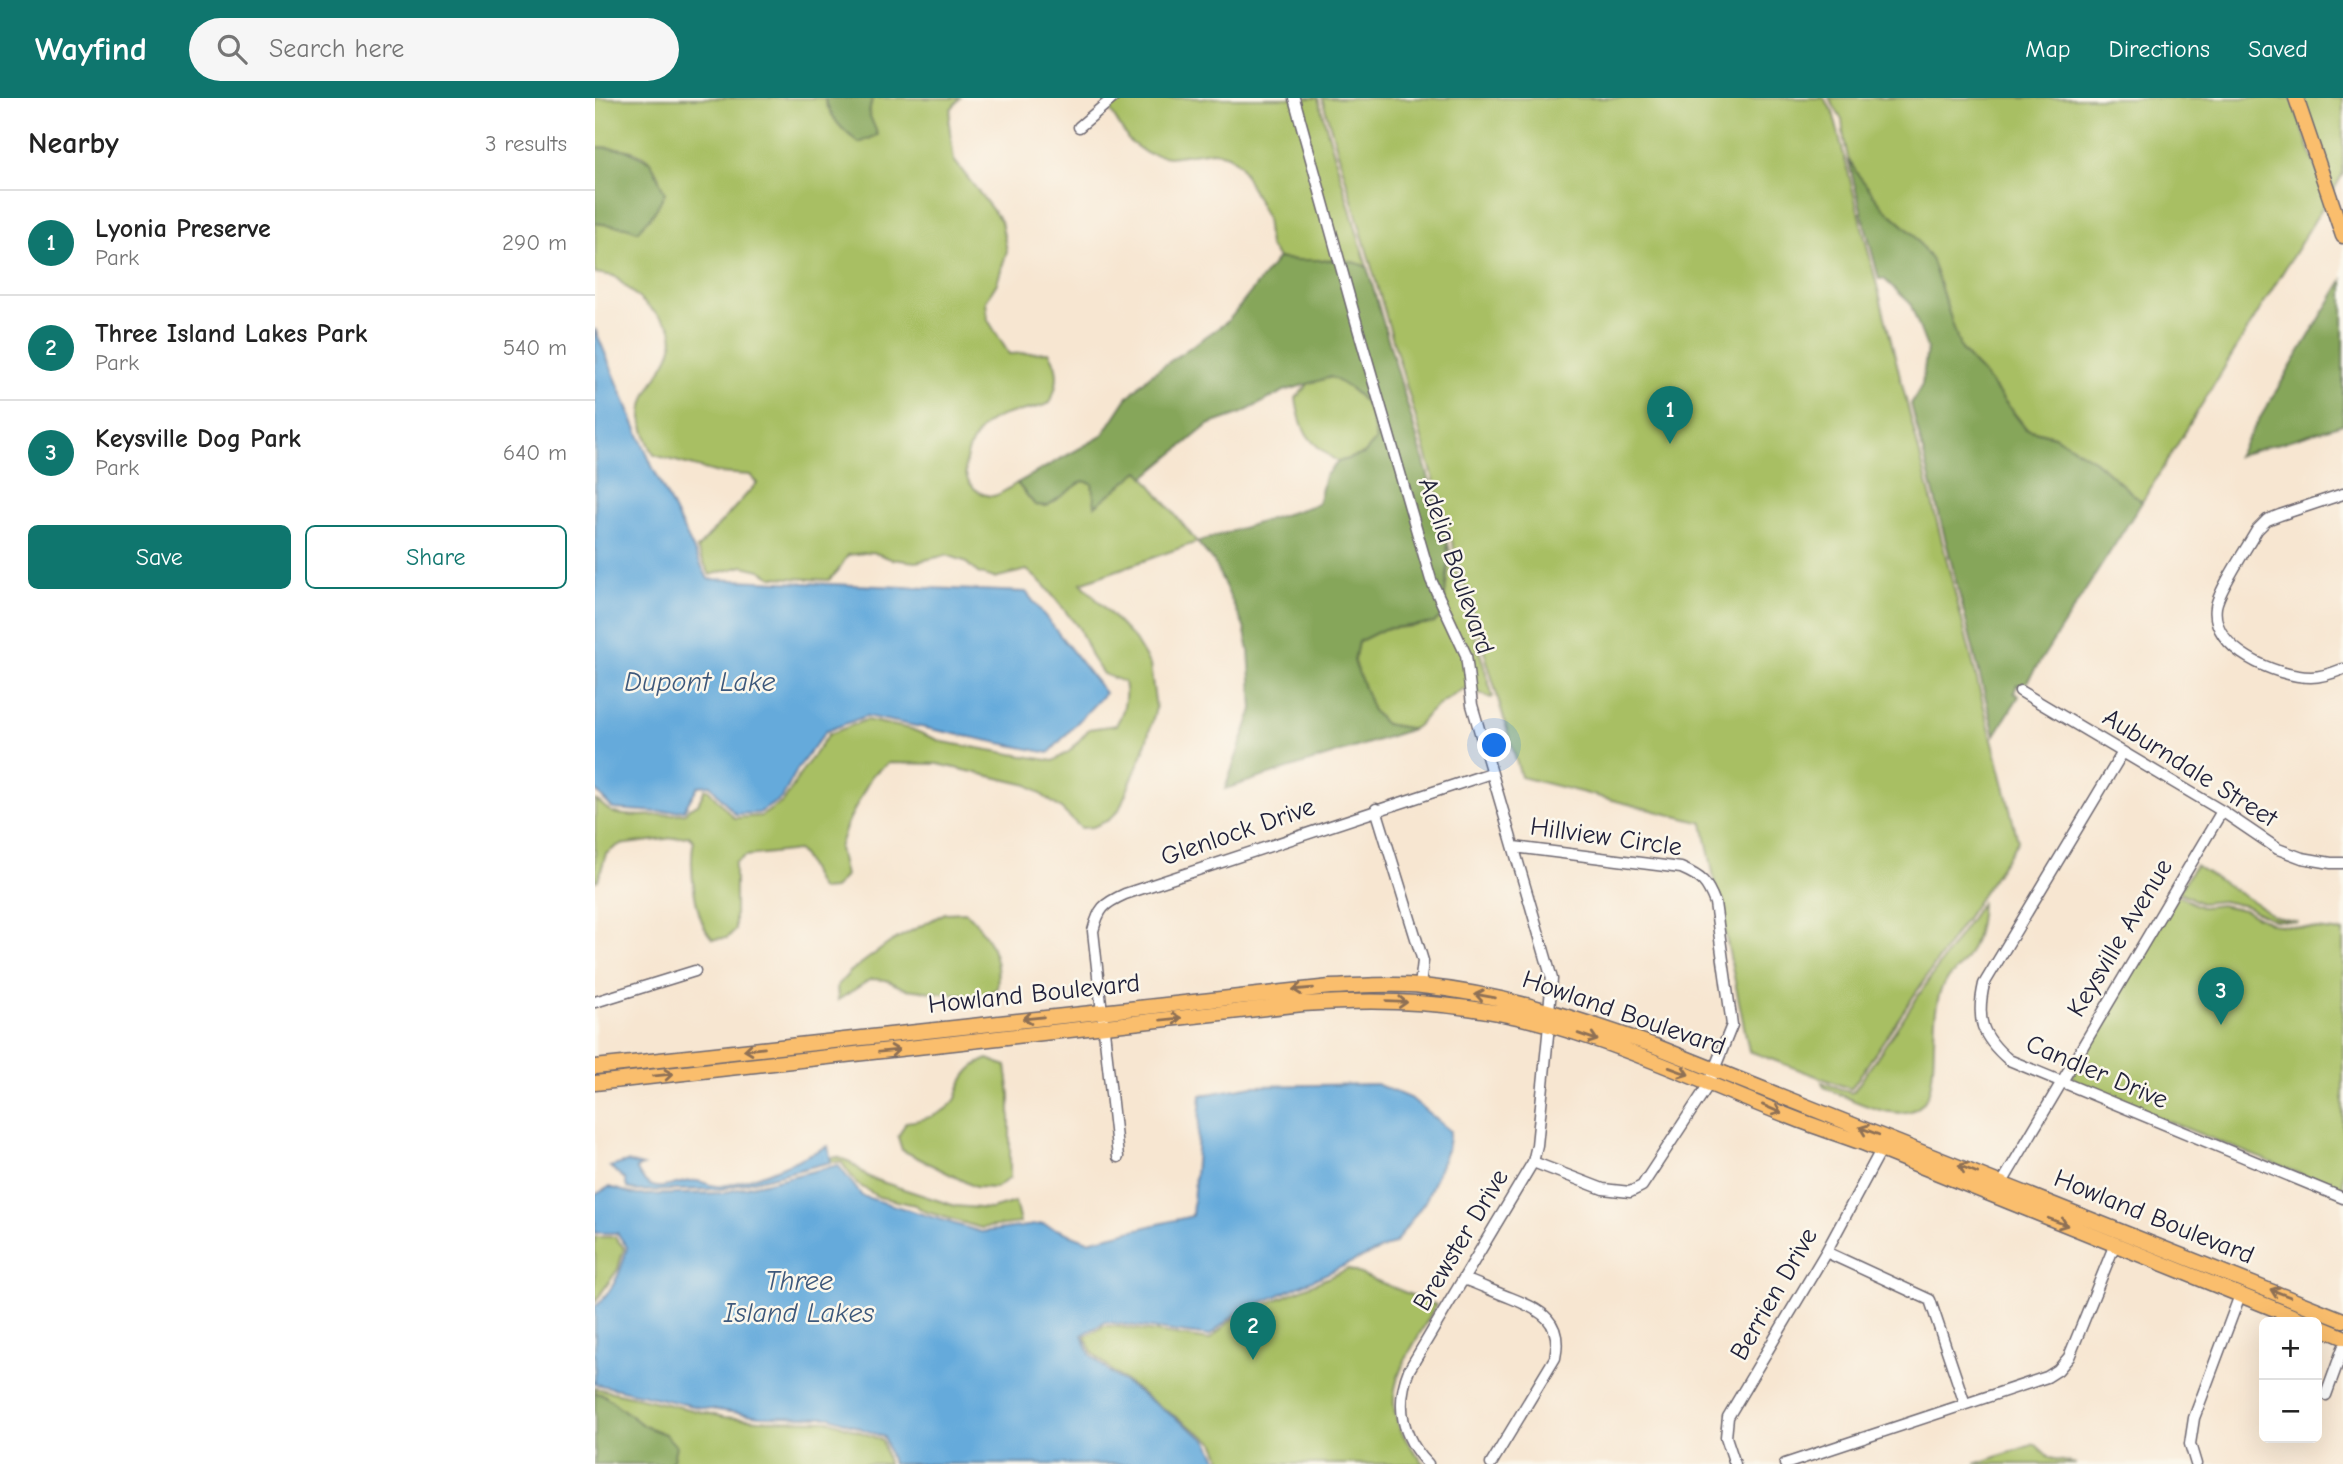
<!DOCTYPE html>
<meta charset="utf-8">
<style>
body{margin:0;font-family:"Comic Neue",sans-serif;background:#f6f6f6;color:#222}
.controls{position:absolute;right:21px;bottom:21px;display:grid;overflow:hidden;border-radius:10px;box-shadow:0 7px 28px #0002}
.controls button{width:63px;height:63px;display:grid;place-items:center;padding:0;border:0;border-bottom:2px solid #e0e0e0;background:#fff;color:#222;font:35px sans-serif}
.you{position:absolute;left:900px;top:648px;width:24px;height:24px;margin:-18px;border:5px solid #fff;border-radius:50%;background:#1a73e8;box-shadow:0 0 0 10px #1a73e833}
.badge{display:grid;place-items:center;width:46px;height:46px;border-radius:50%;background:#0f766e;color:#fff;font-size:23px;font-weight:700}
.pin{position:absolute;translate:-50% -58px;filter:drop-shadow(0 2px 4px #0008)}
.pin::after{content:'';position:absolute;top:37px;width:24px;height:21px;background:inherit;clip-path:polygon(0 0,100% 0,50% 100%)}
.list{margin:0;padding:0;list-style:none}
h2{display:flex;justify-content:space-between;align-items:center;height:91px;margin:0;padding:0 28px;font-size:30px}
h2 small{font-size:23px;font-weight:400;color:#767676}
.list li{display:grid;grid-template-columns:46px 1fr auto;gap:21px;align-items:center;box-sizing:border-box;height:105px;padding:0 28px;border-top:2px solid #e0e0e0}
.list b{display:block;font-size:26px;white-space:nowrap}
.list p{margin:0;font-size:23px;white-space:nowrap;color:#767676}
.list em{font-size:23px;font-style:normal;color:#767676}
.actions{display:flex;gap:14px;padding:21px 28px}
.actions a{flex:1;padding:16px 0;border:2px solid #0f766e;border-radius:10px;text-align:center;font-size:24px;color:#0f766e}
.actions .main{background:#0f766e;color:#fff}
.icon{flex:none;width:38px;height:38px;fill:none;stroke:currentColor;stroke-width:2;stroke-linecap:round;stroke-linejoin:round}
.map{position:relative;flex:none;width:1748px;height:1366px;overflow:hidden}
header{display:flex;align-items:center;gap:42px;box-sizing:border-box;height:98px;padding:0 35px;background:#0f766e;color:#fff}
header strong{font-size:33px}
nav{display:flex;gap:38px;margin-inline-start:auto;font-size:24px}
.search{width:490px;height:63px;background:#f6f6f6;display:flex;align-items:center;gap:18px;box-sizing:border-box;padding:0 24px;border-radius:38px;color:#767676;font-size:26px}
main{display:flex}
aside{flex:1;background:#fff}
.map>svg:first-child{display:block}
</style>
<header>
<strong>Wayfind</strong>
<div class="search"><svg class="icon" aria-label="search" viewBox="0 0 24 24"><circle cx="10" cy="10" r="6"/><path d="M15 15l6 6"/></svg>Search here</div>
<nav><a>Map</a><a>Directions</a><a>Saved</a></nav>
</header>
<main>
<aside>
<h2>Nearby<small>3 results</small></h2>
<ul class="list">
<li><span class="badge">1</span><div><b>Lyonia Preserve</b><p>Park</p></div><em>290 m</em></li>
<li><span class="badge">2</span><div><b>Three Island Lakes Park</b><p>Park</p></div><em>540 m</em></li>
<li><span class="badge">3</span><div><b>Keysville Dog Park</b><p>Park</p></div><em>640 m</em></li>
</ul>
<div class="actions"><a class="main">Save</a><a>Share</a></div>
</aside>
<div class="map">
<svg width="1748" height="1366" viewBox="0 0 1748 1366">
<rect width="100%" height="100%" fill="#fbf7ec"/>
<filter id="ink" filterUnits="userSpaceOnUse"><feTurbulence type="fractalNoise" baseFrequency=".0143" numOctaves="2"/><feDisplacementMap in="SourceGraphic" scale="14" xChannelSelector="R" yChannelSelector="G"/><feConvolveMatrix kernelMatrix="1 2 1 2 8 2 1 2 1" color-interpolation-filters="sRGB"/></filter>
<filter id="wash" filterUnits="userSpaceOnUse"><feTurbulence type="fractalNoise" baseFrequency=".00686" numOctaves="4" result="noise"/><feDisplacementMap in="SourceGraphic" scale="28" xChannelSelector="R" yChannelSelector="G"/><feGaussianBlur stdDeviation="1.57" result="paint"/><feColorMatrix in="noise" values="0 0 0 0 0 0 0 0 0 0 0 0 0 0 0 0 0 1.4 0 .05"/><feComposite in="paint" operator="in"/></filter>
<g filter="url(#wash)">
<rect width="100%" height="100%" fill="#f7e6d1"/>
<path fill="#a8bf64" stroke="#657050" stroke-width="2" d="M0,0H230L232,9L274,16L277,0H365L356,11L354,26L359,62L406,123L412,153L402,185L391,203L393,222L414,256L454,254C466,272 463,287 455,305C436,314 410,312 393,325C376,338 360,373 379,390C385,396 390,398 398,398C406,397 415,389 422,385L440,407L452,408L488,383L497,385L499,394L544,372L602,444L486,485L540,542L555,567L561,610L548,655L524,712L514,722L498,729L486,730L465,710L433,687L343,666L294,665L277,677L252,726L244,750L250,778L239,791L226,792C216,779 215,764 203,752L151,758L140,765V832L132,840L118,841C100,825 93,765 99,743L94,738L24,747L11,756L3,782L0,784V702C7,705 12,713 19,715C36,720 71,717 90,715L94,710L103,706L110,691H113L139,720L166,718L189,703L207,673L234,636L271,622L316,631L348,644L458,663L475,653L494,631L521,627C530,613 532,599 529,584L508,576L497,560L484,530L449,487L432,472L399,480L383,475L369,463L352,457L321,464L296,461L278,454L253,457L242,474L234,482L177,479L165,472L148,468L115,477L102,451L162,385L155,377L123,375L59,357C53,345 48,334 47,320C45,284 89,262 75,228L19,178L0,175V125L31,129L43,133L64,81C62,76 60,69 56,65C44,49 18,50 0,49Z
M524,0H723L772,169C744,156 713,166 683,160L674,148L671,119L645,67L633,57L619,53L574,59L551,55L534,43L514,10Z
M727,0H1229L1238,14L1423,743L1256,991L1154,953L1108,725L926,679Z
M1234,0H1697L1732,102L1547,404L1500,363L1459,338L1432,331L1389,277L1366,252L1337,163L1317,135L1289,110L1261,74L1253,60L1249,41L1247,22Z
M1706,0H1748V76L1738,93Z
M737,279C769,298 776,305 781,343L769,356L743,364C714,344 706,336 701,300L714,285Z
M852,442L898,599L896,600C888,597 877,591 869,591C867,591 841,609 837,612C830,617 829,624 818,631L790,626L778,613L759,563L763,544L789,531L820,528L848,516L853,468Z
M1600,767L1662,806L1678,818L1703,824L1678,822L1650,808L1627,803L1606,805L1584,794Z
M1582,797L1606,809L1626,807L1649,812L1677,826L1748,834V1093L1480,986L1477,974Z
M1386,805C1385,827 1380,852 1364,869C1359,876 1350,882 1347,889C1334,922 1343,957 1335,990C1324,1039 1256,1002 1229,989L1227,984L1256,995L1259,993Z
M371,814C394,837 406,859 402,891L383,899L310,891L291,882L276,881L243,902L242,888L256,873L297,843L350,815Z
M393,961L411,968L415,997V1080L400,1090L380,1089L307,1052L303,1039L311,1024C329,1022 349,1017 360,1002C363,998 363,991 366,986C372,973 380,966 393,961Z
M242,1059L255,1064L275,1080L360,1108L396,1111L420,1104L425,1125L386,1130L329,1113L320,1107L284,1099L262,1086L246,1064H236L234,1060Z
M0,1139H20L29,1150L23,1171L0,1204Z
M753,1171L841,1207C807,1270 772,1303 830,1366H629L619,1344L560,1305L517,1273L497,1254L490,1239L509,1228H519L614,1242L639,1220Z
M0,1290L129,1319L165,1322L236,1323L287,1342L293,1366H73L78,1362L70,1336L49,1328L9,1297L0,1295Z
M1440,1346L1455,1360L1481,1366H1380Z"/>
<path fill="#86a65a" stroke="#54644a" stroke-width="2" d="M230,0H277L274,16L283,37L264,45C247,32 236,21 230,0Z
M0,49L29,51L56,64L70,95L59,115L43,133L31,129L0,125Z
M1253,61L1261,74L1289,110L1317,135L1337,163L1366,252L1389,277L1431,331L1459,338L1500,363L1547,404L1428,590L1422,587L1419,595L1424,598L1400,637L1316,306L1327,287L1332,250L1315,205L1289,181H1284Z
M683,160C713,166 744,156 772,169L852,442L853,468L848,516L839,525L789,531L763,544L759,563L778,613L790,626L818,631L630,691L658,611L654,553L649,529L619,464L602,444L723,406L730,378L743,364L769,356L781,342C776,305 769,298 736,279L689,293L647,315L613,327L550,379L544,373L500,408L497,385L488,383L452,408L440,407L422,385L507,338L532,300L554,278L633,223Z
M1748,182V326L1642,358Z
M0,1295L9,1297L49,1328L70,1336L81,1348L78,1362L73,1366H0Z"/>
<path fill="#65aadb" stroke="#44668b" stroke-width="2" d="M0,231L57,368L113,481L431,494L510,595L454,655L271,618L231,633L203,670L187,700L164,715L140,716L115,687L103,688L89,712L62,714L18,711L0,692Z
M781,986L817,1001L855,1033L852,1052L831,1102L800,1145L639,1217L614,1238L511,1224L487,1237L495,1256L513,1273L613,1343L625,1366H297L289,1339L236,1319L165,1318L107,1310L0,1286V1209C18,1194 27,1172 32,1149L22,1135H0V1097L14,1089L42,1097L127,1095L243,1067L267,1098L386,1134L448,1126L493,1143L597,1118L606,997L658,988Z
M233,1048L236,1064L127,1091L42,1093L32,1090L30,1081L15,1069L32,1064L48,1068L41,1070C56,1101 71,1086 96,1083C107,1081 115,1090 127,1088C164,1081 198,1064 233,1048Z"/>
</g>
<g filter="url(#ink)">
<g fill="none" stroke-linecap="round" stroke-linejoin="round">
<g stroke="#6d6770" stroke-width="13">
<path id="minor" d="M699,0L764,234L836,482L871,557L877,607L957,881L954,912
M484,29L518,0
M1748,396L1685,417L1672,422L1662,432C1653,448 1623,493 1621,509C1615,551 1682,579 1716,579C1727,579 1738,575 1748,571
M1425,593L1627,713L1683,751L1707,760L1736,765H1748
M1528,654L1389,886C1381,921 1386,938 1414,962L1748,1100
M781,711L828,863L825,888
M919,749L1086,770C1107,779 1112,784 1120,805L1137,927L1112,989L1047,1088L1035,1094L1008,1091L938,1064
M0,904L100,873
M523,1059L498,833C504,810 508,806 530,796L896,675
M1404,1090L1627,713
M1231,1154L1335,1202L1370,1306
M869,1181C885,1187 900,1194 916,1200C946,1212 968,1223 960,1260L896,1366
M1731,1297L1748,1250
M833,1366C807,1339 800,1307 814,1272L938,1064L942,1047L954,927
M1140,1366L1131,1339L1133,1319L1231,1154L1286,1052
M1190,1366L1452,1279L1463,1272L1474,1259L1520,1146
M1601,1366L1595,1346L1599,1320L1645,1197"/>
</g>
<g stroke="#6d6770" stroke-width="17">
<path id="major" d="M1701,0L1748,138
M0,969L735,889C766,888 796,885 827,888C908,896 984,921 1060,948L1748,1222
M0,985L708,906C763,902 819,902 873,910C988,925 1094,980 1201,1021C1229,1032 1258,1041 1286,1052C1429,1109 1570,1167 1712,1224
M1722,1228L1748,1239"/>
</g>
<use href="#minor" stroke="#fff" stroke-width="10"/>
<use href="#major" stroke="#fabe6d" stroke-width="14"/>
</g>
<defs><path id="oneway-shaft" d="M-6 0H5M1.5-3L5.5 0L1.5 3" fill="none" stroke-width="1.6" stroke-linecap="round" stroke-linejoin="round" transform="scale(1.75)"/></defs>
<g stroke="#8e7054">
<use href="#oneway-shaft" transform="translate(708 891) rotate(175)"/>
<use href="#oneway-shaft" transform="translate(890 898) rotate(-170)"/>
<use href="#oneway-shaft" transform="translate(802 904) rotate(2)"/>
<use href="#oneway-shaft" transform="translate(438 920) rotate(174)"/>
<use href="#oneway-shaft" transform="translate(576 921) rotate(-6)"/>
<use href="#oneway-shaft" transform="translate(993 939) rotate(19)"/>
<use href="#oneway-shaft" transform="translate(159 951) rotate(174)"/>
<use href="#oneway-shaft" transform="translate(294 953) rotate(-6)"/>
<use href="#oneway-shaft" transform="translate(1084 973) rotate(20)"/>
<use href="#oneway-shaft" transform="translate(68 977) rotate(-6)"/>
<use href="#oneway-shaft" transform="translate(1177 1011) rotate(23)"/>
<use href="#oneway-shaft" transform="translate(1274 1033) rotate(-159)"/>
<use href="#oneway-shaft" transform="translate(1373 1071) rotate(-158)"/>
<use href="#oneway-shaft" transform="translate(1463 1124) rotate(21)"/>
<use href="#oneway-shaft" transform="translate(1685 1195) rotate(-159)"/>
</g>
</g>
<g text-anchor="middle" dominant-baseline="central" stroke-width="5" stroke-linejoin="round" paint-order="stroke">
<g font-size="26" fill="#22223b" stroke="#fbf7ec">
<text transform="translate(861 468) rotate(71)">Adelia Boulevard</text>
<text transform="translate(1595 670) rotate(32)">Auburndale Street</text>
<text transform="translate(643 734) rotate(-19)">Glenlock Drive</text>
<text transform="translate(1011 739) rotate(8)">Hillview Circle</text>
<text transform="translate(1525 840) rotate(-59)">Keysville Avenue</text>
<text transform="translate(439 896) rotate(-6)">Howland Boulevard</text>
<text transform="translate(1029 915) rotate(19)">Howland Boulevard</text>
<text transform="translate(1502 974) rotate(23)">Candler Drive</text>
<text transform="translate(1559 1119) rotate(22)">Howland Boulevard</text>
<text transform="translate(866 1142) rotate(-59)">Brewster Drive</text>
<text transform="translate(1179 1196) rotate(-60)">Berrien Drive</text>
</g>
<g font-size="28" font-style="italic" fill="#3d587b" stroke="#fbf7ec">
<text x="105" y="584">Dupont Lake</text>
<text x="204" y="1183">Three<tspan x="204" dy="32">Island Lakes</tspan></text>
</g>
</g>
</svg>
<div class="controls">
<button>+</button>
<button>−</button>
</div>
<div class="you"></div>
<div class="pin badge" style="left:1075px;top:346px">1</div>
<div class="pin badge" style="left:658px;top:1262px">2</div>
<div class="pin badge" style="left:1626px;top:927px">3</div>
</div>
</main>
